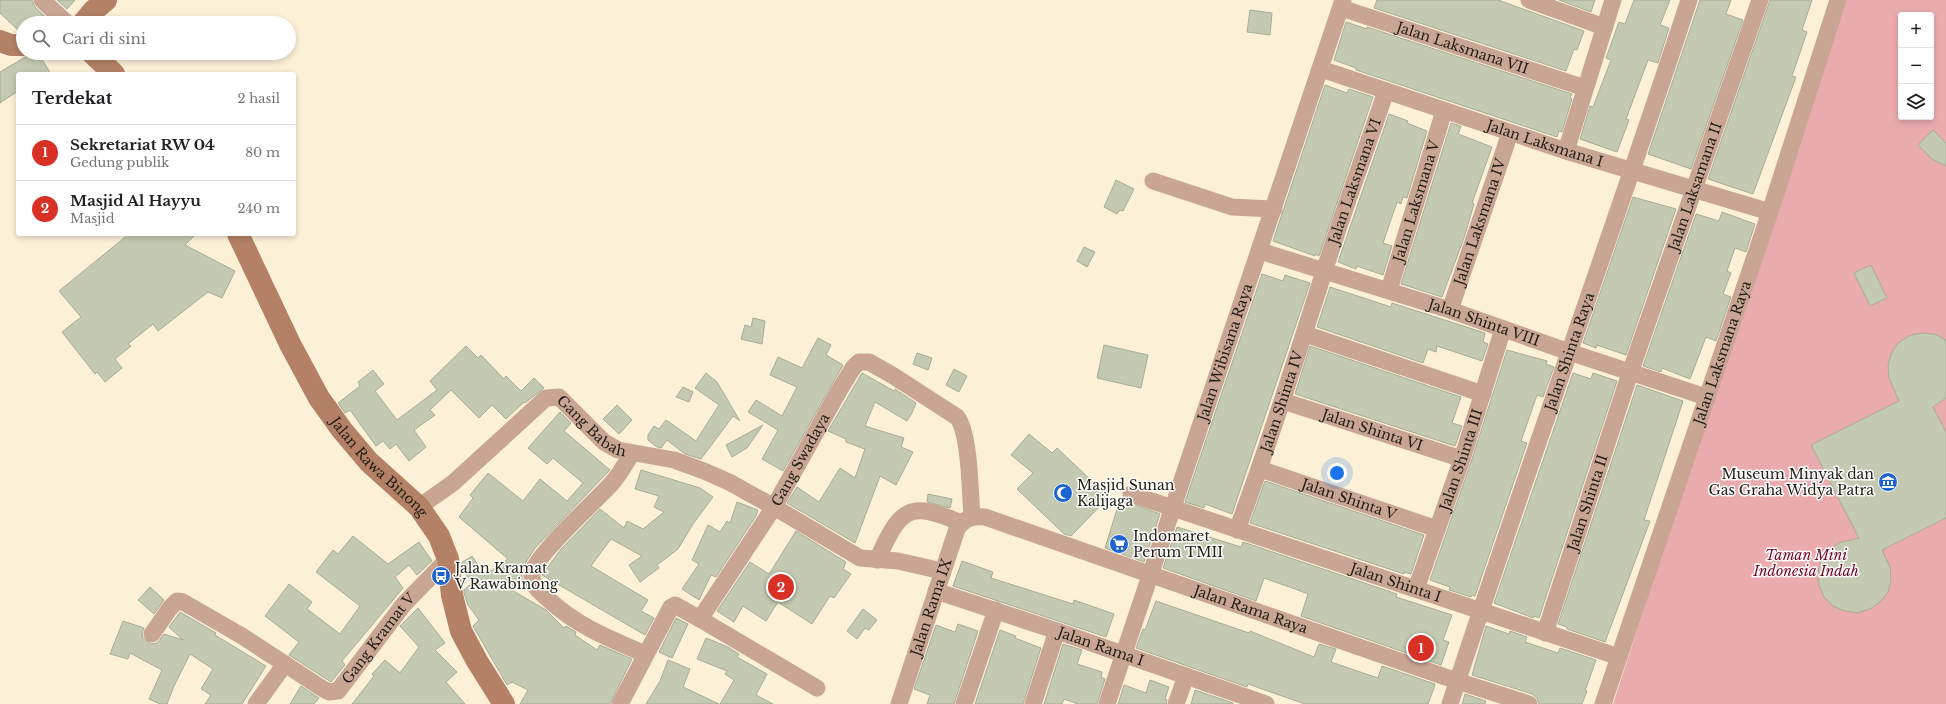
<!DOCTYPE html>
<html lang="id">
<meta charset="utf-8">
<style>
body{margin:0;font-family:"Libre Baskerville",serif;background:#f6f6f6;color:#202124}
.controls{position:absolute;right:12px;top:12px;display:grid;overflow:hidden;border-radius:4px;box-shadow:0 2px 6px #0003}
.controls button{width:36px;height:36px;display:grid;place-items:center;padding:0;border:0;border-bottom:1px solid #e0e0e0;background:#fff;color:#202124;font:20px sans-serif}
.you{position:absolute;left:1337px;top:473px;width:14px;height:14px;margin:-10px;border:3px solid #fff;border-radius:50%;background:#1a73e8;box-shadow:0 0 0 6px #1a73e833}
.badge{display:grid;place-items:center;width:26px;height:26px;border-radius:50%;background:#d93025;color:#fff;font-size:13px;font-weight:700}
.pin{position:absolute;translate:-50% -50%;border:2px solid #fff;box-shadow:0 1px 4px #0006}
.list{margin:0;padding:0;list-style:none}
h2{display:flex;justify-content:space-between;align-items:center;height:52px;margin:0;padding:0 16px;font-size:17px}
h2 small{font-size:13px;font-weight:400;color:#757577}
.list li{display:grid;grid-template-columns:26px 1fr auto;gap:12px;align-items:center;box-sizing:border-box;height:56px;padding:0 16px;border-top:1px solid #e0e0e0}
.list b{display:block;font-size:15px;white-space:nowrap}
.list p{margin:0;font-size:13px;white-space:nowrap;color:#757577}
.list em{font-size:13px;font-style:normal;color:#757577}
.icon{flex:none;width:22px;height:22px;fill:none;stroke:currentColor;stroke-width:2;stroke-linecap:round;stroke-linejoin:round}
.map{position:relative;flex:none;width:1946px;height:704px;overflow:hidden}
.search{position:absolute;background:#fff;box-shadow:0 2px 6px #0003;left:16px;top:16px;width:280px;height:44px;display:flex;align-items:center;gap:10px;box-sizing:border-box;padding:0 14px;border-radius:22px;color:#757577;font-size:15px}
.panel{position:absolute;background:#fff;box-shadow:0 2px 6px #0003;left:16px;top:72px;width:280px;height:164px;border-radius:4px}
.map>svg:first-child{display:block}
</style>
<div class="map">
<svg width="1946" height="704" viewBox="0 0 1946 704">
<rect width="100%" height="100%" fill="#fcf0d7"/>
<path fill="#eaabaf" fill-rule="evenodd" d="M1843,0H1946V704H1613ZM1901,15H1931V117H1901Z"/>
<path fill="#c3cab1" stroke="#a7ad95" d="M0,0H32L35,7L49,20L45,23H23V32H20L0,13Z
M57,0H75L67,9Z
M1377,0H1498L1584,31L1577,50L1574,49L1566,71L1374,8Z
M1559,0H1595L1591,12Z
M1634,0H1670L1660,25L1669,28L1658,63L1648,60L1626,119L1629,120L1617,152L1580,139L1590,106L1593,107L1611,60L1606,58L1619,22L1625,24Z
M1700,0H1731L1726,14L1743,20L1691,169L1648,154Z
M1770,0H1812L1802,30L1807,32L1792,76L1796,77L1753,194L1708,179Z
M1250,10L1272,13L1270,35L1247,32Z
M1346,22L1367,29V27L1572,94L1570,98L1572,99L1562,132L1559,131L1557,137L1356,70V68L1334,60Z
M32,53H38L51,74H18V91L0,103V72Z
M1325,85L1347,93L1349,89L1373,97L1319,256L1315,254V256L1273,241Z
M1389,114L1408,121L1407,123L1427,131L1407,198L1403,197L1401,204L1397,202L1383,243L1392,246L1383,275L1357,266L1356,269L1338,262Z
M1451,123L1461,126L1458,134L1492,147L1472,203L1474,204L1464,238L1442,297L1401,284Z
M1933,130L1946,143V166L1932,159L1918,145Z
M1116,180L1134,189L1123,211L1120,210L1117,214L1104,207Z
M1633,197L1676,209L1626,355L1597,345L1596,348L1583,343Z
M1722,212L1755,224L1746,252L1735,248L1727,271L1731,273L1723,294L1731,297L1716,341L1706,337L1690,379L1662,368L1661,372L1643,366L1696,214L1719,221Z
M129,234H196L185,245L235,271L222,298L208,292L158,331L153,324L128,344L131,346L115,359L122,368L105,382L97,372L95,374L62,332L81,317L59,291Z
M1084,247L1095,252L1087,267L1077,261Z
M1871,265L1887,298L1870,306L1854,273Z
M1262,274L1283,281L1285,275L1310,283L1232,514L1205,504L1204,508L1185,502Z
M1330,287L1391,307L1392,303L1485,333L1483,342L1488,344L1482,361L1437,346L1436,352L1428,349L1423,363L1317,327Z
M753,318L765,321L762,344L741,339L745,325L751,327Z
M1921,333L1934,334L1946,340V398L1933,407L1946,432V518L1882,550L1890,567L1891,580L1888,592L1880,602L1870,609L1857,613L1845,611L1833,606L1824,597L1819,585L1818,573L1821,561L1829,550L1839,543L1859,538L1811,445L1899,401L1889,378L1888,366L1891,354L1898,343L1909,336Z
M818,338L831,345L826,355L843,365L783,471L762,459L778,430L748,412L756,400L782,416L797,387L770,375L778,357L802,368Z
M1104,345L1148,355L1141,388L1097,378Z
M466,346L478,358L481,355L504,379L506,376L521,391L534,378L544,388L525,403L524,402L506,419L492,405L479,418L451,390L430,410L435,415L414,430L426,447L409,461L396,444L390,449L383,441L376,446L350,410L345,413L338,403L360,386L358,382L373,370L384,384L375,391L397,420L437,390L430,381Z
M1310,346L1461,397L1452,423L1462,426L1455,446L1295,394Z
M1507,350L1547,361L1546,364L1554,367L1543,397L1537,395L1521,441L1527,443L1475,596L1472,595L1471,597L1449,590L1450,587L1430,580L1471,462Z
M917,353L932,358L928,370L913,364Z
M954,369L967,376L959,392L946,385Z
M706,373L717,382L740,421L733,416L701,459L685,454L667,440L661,448L657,447L648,440V435L654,426L659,429L666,420L696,441L719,405L695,388Z
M862,373L894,391L895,389L916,403L912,413L907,421L875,402L865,426L904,438L901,447L913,452L896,485L880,476L855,543L787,503L797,487L819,502L840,468L855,478L865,449L846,442V439L828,431Z
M1573,373L1591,379L1593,373L1617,381L1539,618L1534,616L1533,618L1494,603Z
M1637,385L1683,401L1644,520L1650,521L1605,642L1567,629V627L1558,624Z
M683,387L693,392L689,402L676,397Z
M617,405L632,420L619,434L603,419Z
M560,412L571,423L564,431L610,470L535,548L526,562L522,574V581L510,589L546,610L564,628L566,626L576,632L575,635L597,650L600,645L632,659L610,704H520L528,690L512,682L507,685L473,626L479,620L468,605L464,593V590L472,583L462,569L461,563L472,556L485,575L508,559L459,517L473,498L470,495L488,473L523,501L540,479L567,501L583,483L553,458L547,464L528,448Z
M763,425L747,448L732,457L726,445Z
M1029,434L1052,453L1057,448L1109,497L1071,536L1064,534L1017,489L1033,473L1011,455Z
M641,470L700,488L713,497L693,524L678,549L657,565L659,568L640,582L629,565L642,556L611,539L591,566L648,600L641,611L654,618L645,635L542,575L561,549L600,509L624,528L627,521L643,529L664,512L654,507L659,496L635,489Z
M1265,481L1424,535L1411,574L1404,572V574L1250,523Z
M928,494L952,499L950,508L927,502Z
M1125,501L1160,514L1144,562L1105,548L1118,506L1122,510Z
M737,502L758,510L756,516L716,577L711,575L699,600L682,589L699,564L692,560L708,525L720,532L727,521L730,523Z
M1177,527L1241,547L1243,542L1397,594L1396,597L1452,615L1443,640L1449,642L1441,665L1301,616L1308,594L1295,589L1264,578L1256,601L1163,568Z
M796,531L846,562L843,569L851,574L834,598L830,596L812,624L778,602L766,621L743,606L734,622L717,611L750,562L769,574Z
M353,536L388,564L419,542L432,561L417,575L409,565L395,577L403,588L342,661L345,665L331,682L289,655L299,642L265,616L289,584L312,602L307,609L340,634L360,606L316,572L333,550L338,554Z
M962,561L993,572L991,578L1073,604L1074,600L1114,614L1106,637L953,586Z
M150,587L164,600L154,614L138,600Z
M1156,601L1249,633L1250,631L1314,657L1319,644L1336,649L1331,662L1378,678L1382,666L1435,684L1434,688L1428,704H1305L1248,684L1247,687L1136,648L1143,629L1145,630Z
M418,608L445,643L435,650L457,672L446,682L465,704H352L374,676L372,674L385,660L400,673L419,647L400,626Z
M863,609L877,620L869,630L865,628L857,639L847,631Z
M180,612L216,633L215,635L266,666L242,704H205L211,695L201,689L213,669L190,654L174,686L167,704H160L149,699L162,670L130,653L128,659L110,654L123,621L144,628L142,633L143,638L151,644L157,643L164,634L183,640L169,627Z
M676,618L688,624L672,658L659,652Z
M958,624L978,631L954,704H927L930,695L914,689L936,625L955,632Z
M1486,626L1509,634L1510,631L1527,637L1525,642L1558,653L1560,648L1596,660L1585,691H1587L1582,704H1539L1537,698L1532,694L1472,675Z
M1000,630L1016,636L1015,638L1041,648L1023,704H975Z
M706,638L728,647L739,654L737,657L767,674L756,695L773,704H720L734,680L725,674L727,671L697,659Z
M1063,644L1082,650L1077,664L1102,672L1101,677L1105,679L1097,704H1078L1064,699L1062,704H1044Z
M668,660L690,669L683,687L719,704H646L660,681Z
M1150,680L1169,687L1165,699L1167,700L1166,704H1118L1124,685L1146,693Z
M301,686L319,698L314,704H290Z
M1195,690L1233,703V704H1191Z
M1465,694L1486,701L1485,704H1462Z"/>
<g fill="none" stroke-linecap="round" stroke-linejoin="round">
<g stroke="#c9a694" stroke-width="17">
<path d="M42,0L67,23"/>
<path d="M1529,0L1604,27"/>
<path id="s1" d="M1341,8L1585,88"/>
<path id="s2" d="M1321,69L1566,151L1770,212"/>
<path d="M1566,151L1613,0"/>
<path d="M1153,181L1232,207L1274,209"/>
<path id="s3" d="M1260,251L1450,310L1569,352L1706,397"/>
<path id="s4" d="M1389,290L1444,111"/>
<path id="s5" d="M1450,310L1510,133"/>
<path d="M1305,334L1483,394"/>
<path id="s6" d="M1283,401L1462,459"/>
<path d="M632,453C626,463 620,474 612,483C598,499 533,557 532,574C531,585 540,592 548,599C577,626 608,638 645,654"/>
<path id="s7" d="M1260,469L1437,529"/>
<path id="s8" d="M1131,494L1619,657"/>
<path id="s9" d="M419,507L453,483L546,398L559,397L604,442L618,450L674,460L704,471L729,482L774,507L860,558L898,561L942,571"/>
<path id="s10" d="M1237,530C1269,445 1296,358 1324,272C1343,211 1366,151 1386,91"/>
<path d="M877,560C900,510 907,499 961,523"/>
<path id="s11" d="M1416,589L1462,459L1503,329"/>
<path id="s12" d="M936,591L1057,631L1266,704"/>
<path d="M700,619L817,688"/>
<path id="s13" d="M1545,633L1630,373L1760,0"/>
<path d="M152,634L170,608L177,601L183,602L242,636L285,664"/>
<path id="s14" d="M256,704L285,664L323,689L329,692L338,691L404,604L448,559"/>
<path id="s15" d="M620,704L671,607L675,605L700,619L774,507L840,389L853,368L859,362H869L892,375L957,417C970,433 970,494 972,517"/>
<path id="s16" d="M899,704L957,529C964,518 973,516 985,517L1457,681L1529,704"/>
<path d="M964,704L996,610"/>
<path d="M1033,704L1057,631"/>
<path id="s17" d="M1107,704L1343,0"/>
<path d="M1176,704L1186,676"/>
<path id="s18" d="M1450,704C1527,468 1612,235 1689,0"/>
<path id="s19" d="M1603,704L1770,212L1838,0"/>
</g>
<g stroke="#b48166" stroke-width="22">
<path d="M83,23L93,11L106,0"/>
<path d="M0,41L11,45H23"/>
<path d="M92,53L114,74"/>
<path id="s20" d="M238,234L290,344L319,398L342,430L369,462L419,507L439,536L448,559L452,595L461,631L477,661L504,704"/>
</g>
</g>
<defs>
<g id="museum-disc" transform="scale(1)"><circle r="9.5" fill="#1d64cf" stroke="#fff"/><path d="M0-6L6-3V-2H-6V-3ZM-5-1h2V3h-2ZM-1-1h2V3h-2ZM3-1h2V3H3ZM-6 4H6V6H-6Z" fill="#fff"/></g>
<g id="mosque-disc" transform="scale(1)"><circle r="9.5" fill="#1d64cf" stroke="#fff"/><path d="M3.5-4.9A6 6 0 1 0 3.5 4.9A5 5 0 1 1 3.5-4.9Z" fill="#fff"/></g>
<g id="supermarket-disc" transform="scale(1)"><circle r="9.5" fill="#1d64cf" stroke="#fff"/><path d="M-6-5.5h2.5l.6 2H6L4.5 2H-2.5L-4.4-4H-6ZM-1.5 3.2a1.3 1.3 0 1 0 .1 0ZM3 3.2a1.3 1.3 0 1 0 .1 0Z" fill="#fff"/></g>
<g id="bus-disc" transform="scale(1)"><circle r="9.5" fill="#1d64cf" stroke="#fff"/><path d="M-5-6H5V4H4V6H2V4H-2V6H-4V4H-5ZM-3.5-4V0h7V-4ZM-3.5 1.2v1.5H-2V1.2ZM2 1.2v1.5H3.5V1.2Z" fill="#fff"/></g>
</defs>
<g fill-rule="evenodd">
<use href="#museum-disc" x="1888" y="482"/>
<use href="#mosque-disc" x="1063" y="493"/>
<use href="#supermarket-disc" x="1119" y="544"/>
<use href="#bus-disc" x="441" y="576"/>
</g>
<g text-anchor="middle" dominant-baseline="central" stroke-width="3" stroke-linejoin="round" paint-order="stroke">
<g font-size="14" fill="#242017" stroke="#fff">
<text stroke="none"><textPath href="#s1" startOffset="128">Jalan Laksmana VII</textPath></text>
<text stroke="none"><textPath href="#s2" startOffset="236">Jalan Laksmana I</textPath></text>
<text stroke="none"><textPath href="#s10" startOffset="368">Jalan Laksmana VI</textPath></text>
<text stroke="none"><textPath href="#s13" startOffset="471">Jalan Laksamana II</textPath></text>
<text stroke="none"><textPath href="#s4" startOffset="93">Jalan Laksmana V</textPath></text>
<text stroke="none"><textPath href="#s5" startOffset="93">Jalan Laksmana IV</textPath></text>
<text stroke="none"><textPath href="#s3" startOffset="235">Jalan Shinta VIII</textPath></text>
<text stroke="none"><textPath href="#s17" startOffset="371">Jalan Wibisana Raya</textPath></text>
<text stroke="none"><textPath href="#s18" startOffset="372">Jalan Shinta Raya</textPath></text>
<text stroke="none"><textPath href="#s19" startOffset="371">Jalan Laksmana Raya</textPath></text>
<text stroke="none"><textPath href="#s10" startOffset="136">Jalan Shinta IV</textPath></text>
<text stroke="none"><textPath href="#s9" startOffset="225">Gang Babah</textPath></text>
<text stroke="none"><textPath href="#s6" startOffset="94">Jalan Shinta VI</textPath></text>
<text stroke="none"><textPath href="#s11" startOffset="137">Jalan Shinta III</textPath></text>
<text stroke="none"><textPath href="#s15" startOffset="331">Gang Swadaya</textPath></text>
<text stroke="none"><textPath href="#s20" startOffset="275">Jalan Rawa Binong</textPath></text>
<text stroke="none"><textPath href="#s7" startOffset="94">Jalan Shinta V</textPath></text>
<text stroke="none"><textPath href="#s13" startOffset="137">Jalan Shinta II</textPath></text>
<text stroke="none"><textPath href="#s8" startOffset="279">Jalan Shinta I</textPath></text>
<text stroke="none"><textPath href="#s16" startOffset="102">Jalan Rama IX</textPath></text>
<text stroke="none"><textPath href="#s16" startOffset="498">Jalan Rama Raya</textPath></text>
<text stroke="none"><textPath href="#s14" startOffset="177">Gang Kramat V</textPath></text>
<text stroke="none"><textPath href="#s12" startOffset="174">Jalan Rama I</textPath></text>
</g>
<g font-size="14" fill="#242017" stroke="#fff" text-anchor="start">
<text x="1874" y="474" text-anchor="end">Museum Minyak dan<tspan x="1874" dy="16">Gas Graha Widya Patra</tspan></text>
<text x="1077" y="485">Masjid Sunan<tspan x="1077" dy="16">Kalijaga</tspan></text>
<text x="1133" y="536">Indomaret<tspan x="1133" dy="16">Perum TMII</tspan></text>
<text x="455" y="568">Jalan Kramat<tspan x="455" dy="16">V Rawabinong</tspan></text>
</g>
<g font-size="14" font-style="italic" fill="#740524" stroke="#fff">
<text x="1806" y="555">Taman Mini<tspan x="1806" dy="16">Indonesia Indah</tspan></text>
</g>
</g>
</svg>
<div class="controls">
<button>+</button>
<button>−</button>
<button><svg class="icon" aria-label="layers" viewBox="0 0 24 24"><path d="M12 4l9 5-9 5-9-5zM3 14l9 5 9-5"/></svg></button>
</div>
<div class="you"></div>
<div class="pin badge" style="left:1421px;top:648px">1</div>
<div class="pin badge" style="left:781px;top:587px">2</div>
<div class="search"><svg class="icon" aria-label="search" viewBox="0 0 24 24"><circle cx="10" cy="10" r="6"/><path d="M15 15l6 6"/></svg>Cari di sini</div>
<section class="panel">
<h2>Terdekat<small>2 hasil</small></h2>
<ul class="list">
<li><span class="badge">1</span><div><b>Sekretariat RW 04</b><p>Gedung publik</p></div><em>80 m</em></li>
<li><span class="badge">2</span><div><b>Masjid Al Hayyu</b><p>Masjid</p></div><em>240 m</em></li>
</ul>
</section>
</div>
